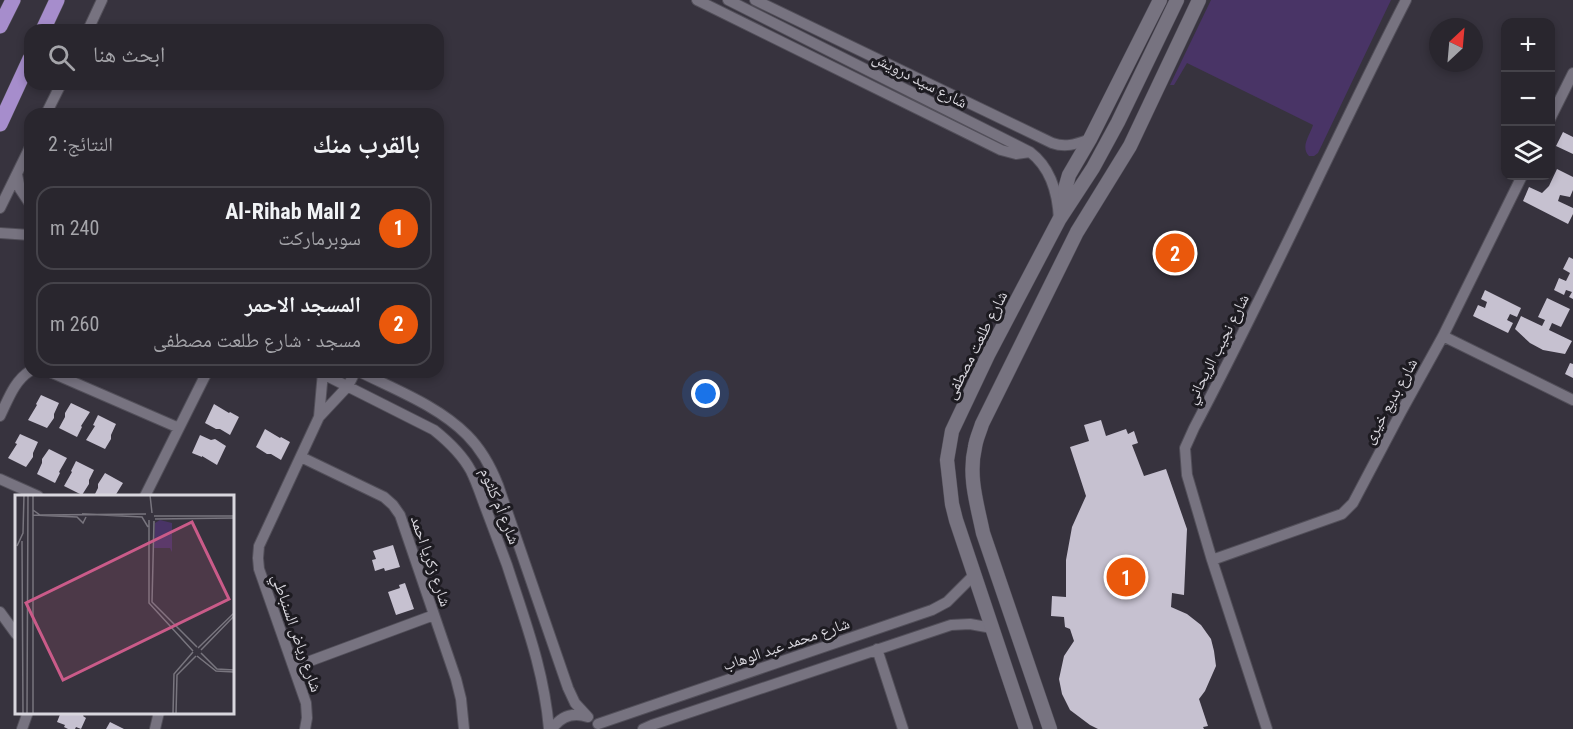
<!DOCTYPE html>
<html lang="ar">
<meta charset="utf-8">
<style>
body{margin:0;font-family:"Roboto Condensed","Noto Naskh Arabic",sans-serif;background:#312e36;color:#f1f3f6;direction:rtl}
.controls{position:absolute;right:18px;top:18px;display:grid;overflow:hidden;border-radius:12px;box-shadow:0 3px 9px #0003}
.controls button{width:54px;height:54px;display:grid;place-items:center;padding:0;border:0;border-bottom:2px solid #45434a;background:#29262e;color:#f1f3f6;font:30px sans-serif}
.compass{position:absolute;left:1429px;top:18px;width:54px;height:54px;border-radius:50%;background:#29262e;box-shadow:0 3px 9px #0003;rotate:26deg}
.you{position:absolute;left:706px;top:394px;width:21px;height:21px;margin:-15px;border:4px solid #fff;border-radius:50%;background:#1a73e8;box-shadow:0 0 0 9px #1a73e833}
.badge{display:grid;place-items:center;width:39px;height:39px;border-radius:50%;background:#ea580c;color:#fff;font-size:20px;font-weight:700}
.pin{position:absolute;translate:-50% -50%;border:3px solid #fff;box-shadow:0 2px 6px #0006}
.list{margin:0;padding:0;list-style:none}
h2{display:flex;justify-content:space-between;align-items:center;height:78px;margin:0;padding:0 24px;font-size:26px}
h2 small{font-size:20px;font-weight:400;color:#a5a5aa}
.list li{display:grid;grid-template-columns:39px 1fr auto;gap:18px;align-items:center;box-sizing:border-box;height:84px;margin:0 12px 12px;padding:0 12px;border:2px solid #45434a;border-radius:18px}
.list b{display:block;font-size:22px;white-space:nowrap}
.list p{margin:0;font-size:20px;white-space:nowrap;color:#a5a5aa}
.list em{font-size:20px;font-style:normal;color:#a5a5aa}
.icon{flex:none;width:33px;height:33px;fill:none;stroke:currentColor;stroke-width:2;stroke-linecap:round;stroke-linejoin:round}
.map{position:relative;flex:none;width:1573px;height:729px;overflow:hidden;direction:ltr}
.search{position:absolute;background:#29262e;box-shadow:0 3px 9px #0003;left:24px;top:24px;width:420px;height:66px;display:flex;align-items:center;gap:15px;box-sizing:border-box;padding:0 21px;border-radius:18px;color:#a5a5aa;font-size:22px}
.panel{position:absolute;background:#29262e;box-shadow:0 3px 9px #0003;left:24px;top:108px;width:420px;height:270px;border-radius:18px;direction:rtl}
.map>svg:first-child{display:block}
</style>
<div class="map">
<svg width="1573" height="729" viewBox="0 0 1573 729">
<rect width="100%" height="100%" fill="#37333e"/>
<path fill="#493466" d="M1211,0H1391L1318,153L1314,156H1309C1300,147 1310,135 1313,125L1187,63L1174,85H1170Z"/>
<path fill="#c6c1d0" d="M1563,132L1573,137V154L1556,146Z
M1557,169L1573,177V190L1570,197L1560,195L1558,201L1573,208V214L1568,224L1523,201L1529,187L1542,193L1549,186Z
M1569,257L1573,259V299L1569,297L1572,292L1566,290L1564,295L1554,290L1559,278L1566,281L1570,273L1563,269Z
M1485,290L1521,308L1517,317L1510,314L1507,320L1513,323L1508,333L1473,316L1478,305L1485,308L1487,302L1481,299Z
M1547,298L1570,309L1561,327L1552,323L1549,330L1572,341L1565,354L1543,350L1530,343L1515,329L1521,316L1542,326L1545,320L1538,317Z
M1570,363L1573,364V378L1565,374Z
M41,395L59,403L54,414V418L47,428L28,420L37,405L36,404Z
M71,403L90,412L81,426L82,427L77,437L59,428L65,417V413Z
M214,404L229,413L230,412L239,417L230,435L220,429H216L205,423Z
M98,415L116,424L111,435V439L105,449L86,440L95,426L93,425Z
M1101,420L1106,436L1126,429L1128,434L1134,431L1138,443L1132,445L1144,476L1166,469L1187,529L1184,595L1172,593L1171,607L1187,614L1201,625L1211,639L1214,651L1216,666L1205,691L1199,699L1208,726L1203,727L1204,729H1098L1090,725L1070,710L1062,694L1059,679L1064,656L1074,641L1070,629L1065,627L1064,617L1051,616L1052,596L1066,597V560L1072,527L1086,496L1070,447L1089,441L1084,425Z
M265,429L280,438L281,437L290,442L281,460L271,454H267L256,447Z
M20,434L38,442L33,453V457L26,467L8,458L17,444L15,443Z
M200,435L211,440L215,439L226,446L217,465L202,456V457L192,453Z
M49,449L67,458L59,472L60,473L55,483L37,474L42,463V459Z
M76,461L94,470L89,480V484L82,495L64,486L72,472L71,471Z
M105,473L123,483L115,496H94L98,488V484Z
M393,545L400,567L385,571L384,568L375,571L372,560L376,559L373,551Z
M405,583L414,609L396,615L388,592L400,588L399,585Z
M61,712H85L83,716L86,718L81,729L76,727L75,729H68L64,727L65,725L57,722Z
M110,722L124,729H106Z"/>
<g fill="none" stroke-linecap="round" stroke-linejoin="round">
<g stroke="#524f59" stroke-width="12">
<path id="minor" d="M697,0L1001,150L1016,154L1030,152
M728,0L1030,152C1051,168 1058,195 1059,220
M755,0L1052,143C1066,148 1076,144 1090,139
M88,30L102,0
M46,114L61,84
M1550,119L1573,73
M17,174L20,189L30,204
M0,208L30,147
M0,233L30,235
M1443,336L1573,400
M50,372L179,428
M319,372L434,430C449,442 462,454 471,471C477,483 481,496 486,509C493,528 500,546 507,565C525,621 544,670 549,729
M360,372C396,390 438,406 467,435C481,449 491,467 498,485L568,688L575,703L587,716
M0,416C8,400 14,381 30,371
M319,417L323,372
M301,457L384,497L393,505L400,515L456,679L461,699L464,729
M0,479L38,496
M145,496L207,372
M1212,560L1342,514L1353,503L1401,412L1443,336L1522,176
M0,612L16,634
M877,649L903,729
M294,667L434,615
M598,724L932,610L947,602L974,575
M22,729L28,712
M155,729L159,712
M305,729L307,718L306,703L259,569L258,558L259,546L319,417L348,386L355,372
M552,729C561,716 573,712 588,717
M643,729L652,725L951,625L970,624L992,628
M1267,729L1212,560L1187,475L1185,448L1194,428C1269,287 1333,142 1406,0"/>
</g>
<g stroke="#524f59" stroke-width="15">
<path id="tertiary" d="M1066,209L1065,189L1069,175L1090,139L1160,0
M1026,729L956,520L952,504L947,460L952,431L988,355L1059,220L1093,168L1118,122L1177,0
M1050,729L983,533C977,504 968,476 975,447C976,439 980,431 982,424L1077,232L1130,146L1199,0"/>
</g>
<g stroke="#524f59" stroke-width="16">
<path id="primary" d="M0,26L13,0
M43,30L57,0
M0,124L30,59"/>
</g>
<use href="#minor" stroke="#777380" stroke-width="10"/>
<use href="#tertiary" stroke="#777380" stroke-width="14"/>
<use href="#primary" stroke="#a68dcc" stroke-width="15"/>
</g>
<g text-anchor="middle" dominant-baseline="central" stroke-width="6" stroke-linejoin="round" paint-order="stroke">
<g font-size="16" fill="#d9d7de" stroke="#1d1b21">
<text transform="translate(920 80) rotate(27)">شارع سيد درويش</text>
<text transform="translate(976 345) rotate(-63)">شارع طلعت مصطفى</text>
<text transform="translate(1217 349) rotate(-63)">شارع نجيب الريحاني</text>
<text transform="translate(1390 401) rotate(-61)">شارع بديع خيرى</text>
<text transform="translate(500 506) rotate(68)">شارع أم كلثوم</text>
<text transform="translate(431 561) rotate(71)">شارع زكريا احمد</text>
<text transform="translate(297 633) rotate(71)">شارع رياض السنباطي</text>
<text transform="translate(786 644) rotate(-19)">شارع محمد عبد الوهاب</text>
</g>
</g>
<g transform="translate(15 495)">
<rect width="219" height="219" fill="#37333e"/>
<path d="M145,25L157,28V57L155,53H139L140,28Z" fill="#493466"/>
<path fill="none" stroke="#78757e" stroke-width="1.5" d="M135,0L137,18M18,15L25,20L131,19M67,19L127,22L133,32M18,20L62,22L68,28L71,22M139,21H219M140,24L219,23M134,25V108L178,156M139,26L137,107L182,152M7,46L8,219M2,51L8,38L9,0M183,153L219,118M186,155L219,121M186,158L202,174L219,175M182,161L201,176L219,177M12,219L13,0M18,219V0M158,219L159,179L178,157M161,219L162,180L181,161"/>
<path fill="#ca5b89" fill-opacity="0.15" stroke="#ca5b89" stroke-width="3" d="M177,27L214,104L48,185L11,108Z"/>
<rect width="219" height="219" fill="none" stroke="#d9d7de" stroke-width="3"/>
</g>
</svg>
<div class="controls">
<button>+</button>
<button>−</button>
<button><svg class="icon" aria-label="layers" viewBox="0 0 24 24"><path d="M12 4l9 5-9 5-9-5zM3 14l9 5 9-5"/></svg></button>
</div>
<svg class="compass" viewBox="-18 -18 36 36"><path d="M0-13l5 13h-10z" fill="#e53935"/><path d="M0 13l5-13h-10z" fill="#a5a5aa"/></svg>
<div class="you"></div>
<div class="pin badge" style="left:1126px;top:577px">1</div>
<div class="pin badge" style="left:1175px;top:253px">2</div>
<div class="search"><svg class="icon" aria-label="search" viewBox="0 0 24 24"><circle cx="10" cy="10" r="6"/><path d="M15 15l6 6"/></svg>ابحث هنا</div>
<section class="panel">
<h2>بالقرب منك<small>النتائج: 2</small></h2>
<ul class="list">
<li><span class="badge">1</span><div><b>Al-Rihab Mall 2</b><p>سوبرماركت</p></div><em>240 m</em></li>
<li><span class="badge">2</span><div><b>المسجد الاحمر</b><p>مسجد · شارع طلعت مصطفى</p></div><em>260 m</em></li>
</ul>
</section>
</div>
